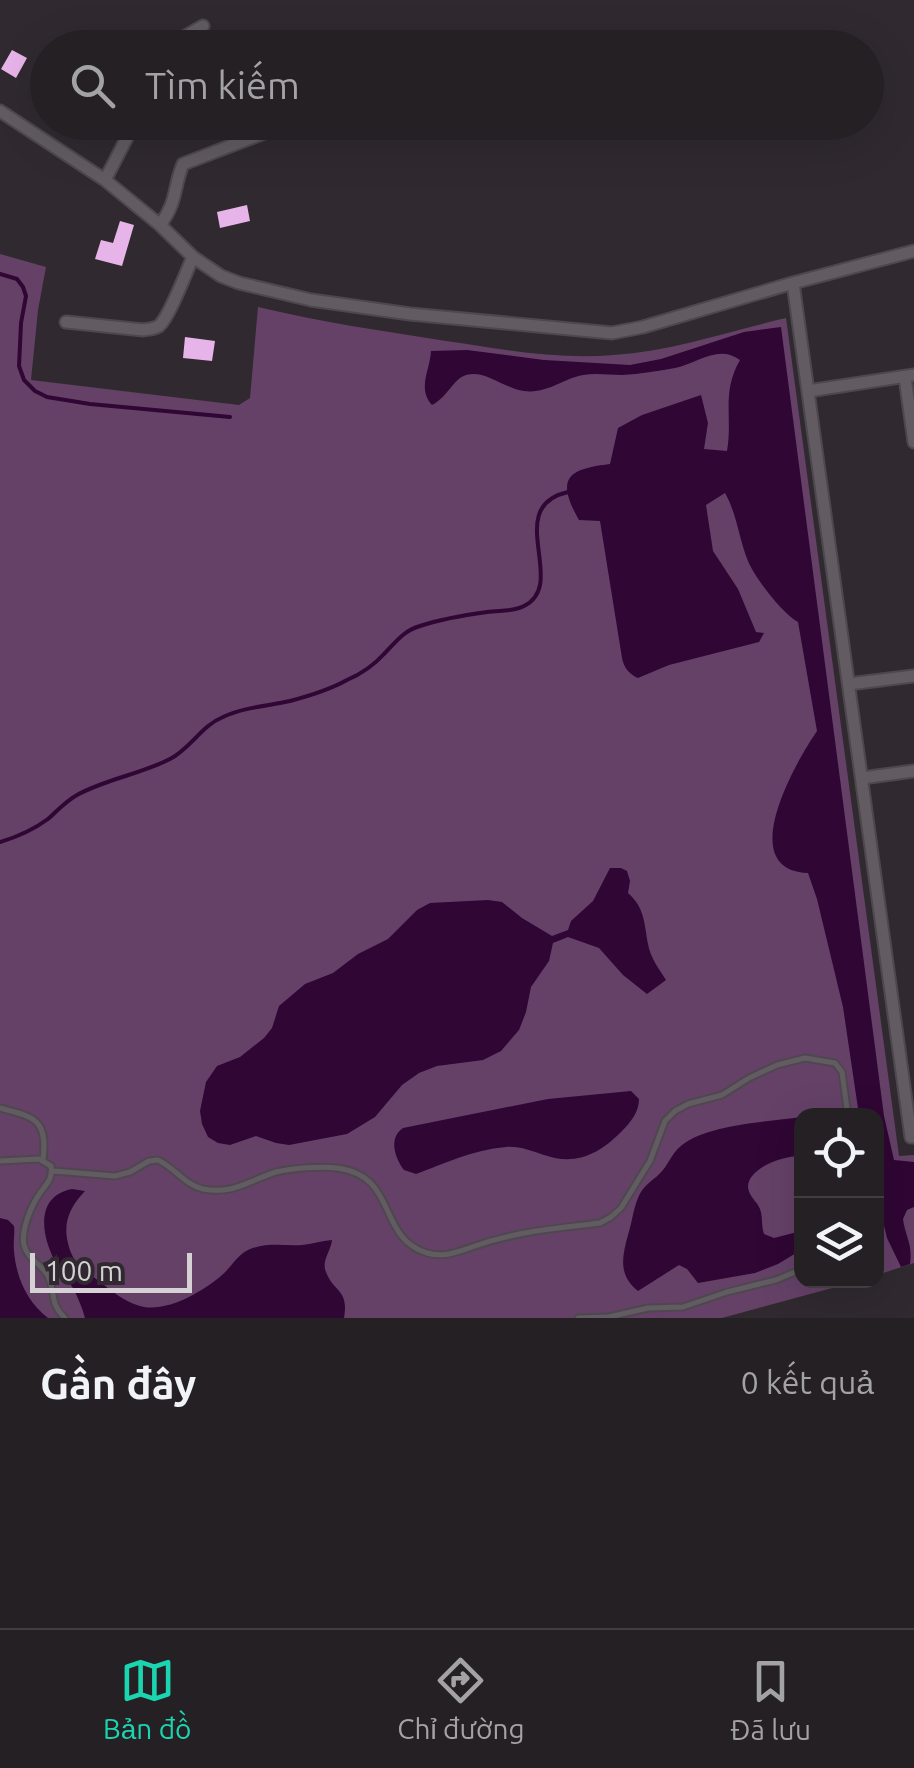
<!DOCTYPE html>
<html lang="vi">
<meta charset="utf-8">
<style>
body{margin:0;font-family:Ubuntu,sans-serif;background:#302d31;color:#f1f3f6}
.controls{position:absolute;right:30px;bottom:30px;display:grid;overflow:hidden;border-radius:20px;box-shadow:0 10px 40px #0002}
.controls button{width:90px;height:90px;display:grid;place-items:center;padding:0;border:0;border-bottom:2px solid #413e41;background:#242024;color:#f1f3f6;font:50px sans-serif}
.scale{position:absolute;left:30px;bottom:25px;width:162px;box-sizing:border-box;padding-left:10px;border:5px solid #d5d1d5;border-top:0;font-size:28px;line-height:35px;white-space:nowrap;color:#d5d1d5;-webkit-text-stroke:8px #302a30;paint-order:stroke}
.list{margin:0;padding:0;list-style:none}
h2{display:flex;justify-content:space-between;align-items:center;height:130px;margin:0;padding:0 40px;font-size:42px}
h2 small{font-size:32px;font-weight:400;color:#a3a3a6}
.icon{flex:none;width:55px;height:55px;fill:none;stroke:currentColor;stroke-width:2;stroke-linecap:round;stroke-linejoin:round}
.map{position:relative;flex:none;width:914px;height:1318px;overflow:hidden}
.search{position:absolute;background:#242024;box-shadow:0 10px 40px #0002;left:30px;right:30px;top:30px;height:110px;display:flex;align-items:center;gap:25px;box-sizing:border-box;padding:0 35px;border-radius:55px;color:#a3a3a6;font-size:38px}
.sheet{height:310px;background:#242024}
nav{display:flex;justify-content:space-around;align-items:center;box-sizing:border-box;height:140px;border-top:2px solid #413e41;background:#242024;font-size:28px;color:#a3a3a6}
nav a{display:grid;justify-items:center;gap:5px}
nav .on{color:#1bd5b1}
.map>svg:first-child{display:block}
</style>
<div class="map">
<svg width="914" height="1318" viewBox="0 0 914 1318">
<rect width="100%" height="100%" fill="#302a30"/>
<path fill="#654168" d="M0,254L46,267L38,310L31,380L239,405L250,398L258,307C320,322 383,331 446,341C501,349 558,360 614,355C672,351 730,331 786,318L899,1156L914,1155V1263L877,1275L876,1116H802V1280L858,1281L722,1318H0Z"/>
<path fill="#300634" d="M781,327L884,1116L894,1160L914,1162V1207L907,1210L903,1219C905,1236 913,1244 910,1264L901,1267L887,1238L877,1197L876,1116L859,1115L843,1007L817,899L808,873C733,870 797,760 817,731L798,622C782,613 755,578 748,561C739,539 737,514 725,493L706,505L713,551L738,589L756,632L764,633L759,642L669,665L638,678C629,674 624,668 622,658L600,521L579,520C555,478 568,469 610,464L618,428L642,415L701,395L708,423L704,449L727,451C733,417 721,393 740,360C719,344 698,363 675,368C658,371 640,374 622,375C609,375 596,373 583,375C562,379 547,394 524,391C505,389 485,369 466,375C453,379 448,397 432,405C417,388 430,371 431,351L467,350L544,360L630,365L661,359L744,332Z
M610,868H621L627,871L630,881L628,893C645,908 644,923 648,944C650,957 659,969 666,980L647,994L623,975L599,948L568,937L553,943L549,961L531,987L526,1012L519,1030L501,1051L483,1060L437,1066L419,1073L402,1085L375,1117L347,1134L289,1145L276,1143L256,1136L230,1145L218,1143L208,1137L202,1124L200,1111L206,1082L217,1066L240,1057L264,1038L272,1028L279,1006L305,984L333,973L358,954L388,939L417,910L430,903L488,900L502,902L522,918L552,936L568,930L571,921L593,901Z
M631,1091L639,1099C639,1112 631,1122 621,1132C599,1154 576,1166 544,1155C531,1151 520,1146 506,1147C472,1150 446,1163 416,1174L404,1170C395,1158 388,1138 403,1128L548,1099Z
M801,1117V1156C786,1155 748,1167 748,1187C749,1197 757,1201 760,1209C763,1217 761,1225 764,1234L774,1238L801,1231V1250L778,1264L755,1273L698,1283L687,1269L679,1265L638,1291C618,1275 622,1257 628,1235C632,1223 633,1210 638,1198C643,1184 655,1180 663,1170C670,1161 673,1152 682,1145C709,1124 768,1122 801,1117Z
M72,1189L85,1191C69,1208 62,1224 69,1247C75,1268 88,1272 104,1285C116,1294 128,1304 144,1307C169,1311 202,1292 221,1276C231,1268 236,1256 248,1250C265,1242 284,1246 302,1245C312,1244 321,1241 332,1240C331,1251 321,1261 326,1272C334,1293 349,1289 344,1318H85C82,1307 78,1298 73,1288C67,1279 60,1271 55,1261C41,1235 35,1196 72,1189Z
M0,1218L8,1220L14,1226C15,1234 13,1242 14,1251C16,1277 27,1302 48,1318H0Z"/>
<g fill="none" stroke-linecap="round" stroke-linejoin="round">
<path stroke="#300634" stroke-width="4" d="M0,274L17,279L23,287L26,296L21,323L19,366L24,380L35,391L47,397L90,404L230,417
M0,842C17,837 33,830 48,819C58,810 66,801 77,795C106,779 141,774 170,759C191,748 201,726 223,717C244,707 268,706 290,701C309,696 329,690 347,680C361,674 374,665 384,654C396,642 403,631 420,626C441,619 465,615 487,612C499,610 513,612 524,606C569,584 502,507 568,492"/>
</g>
<path fill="#e7b4ea" d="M12,50L27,58L16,78L1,69Z
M247,205L250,221L220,228L217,212Z
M120,221L134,225L122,266L95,259L101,240L113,243Z
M185,337L215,341L212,361L183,358Z"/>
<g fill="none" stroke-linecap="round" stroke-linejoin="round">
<g stroke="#4d484d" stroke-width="9">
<path id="lane" d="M0,1108C35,1117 48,1120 43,1160
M0,1161L39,1159L51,1166C53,1179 47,1183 40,1193C31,1206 21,1230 24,1245C27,1259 42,1264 48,1276C56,1293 49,1303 65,1318
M53,1171L115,1176L130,1172L149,1161L158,1160C175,1168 185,1185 203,1189C233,1195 250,1180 276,1172C292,1168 321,1166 337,1168C399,1176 376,1237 427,1253C443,1258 457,1252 472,1247C517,1231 553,1229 600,1223L611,1217L621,1208L650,1161L665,1121L675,1111L688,1104L722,1095L749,1078L777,1065L805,1058L835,1063L842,1072L848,1116
M578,1318L609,1317L648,1308L683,1307L727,1292L776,1280L802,1269"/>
</g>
<g stroke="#4d484d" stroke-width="15">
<path id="street" d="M165,48L203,26
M0,111L105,180L160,225L193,257L221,276L239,283L311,300L410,314L612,333L643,327L793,283L914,251
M105,180L135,122
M160,225C178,201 173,188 183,164L272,130
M793,283L911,1137H914
M66,322L143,330C149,329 154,329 159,326C170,316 186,272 193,257
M905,377L914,442
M808,391L914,375
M849,684L914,676
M862,778L914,771"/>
</g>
<use href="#lane" stroke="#625c62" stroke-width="5"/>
<use href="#street" stroke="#625c62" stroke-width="11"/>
</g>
</svg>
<div class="controls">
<button><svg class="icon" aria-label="locate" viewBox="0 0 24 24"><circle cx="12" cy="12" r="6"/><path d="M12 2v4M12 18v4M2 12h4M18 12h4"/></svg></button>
<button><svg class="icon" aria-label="layers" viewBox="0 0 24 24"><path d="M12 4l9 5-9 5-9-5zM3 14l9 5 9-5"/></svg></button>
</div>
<div class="scale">100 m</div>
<div class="search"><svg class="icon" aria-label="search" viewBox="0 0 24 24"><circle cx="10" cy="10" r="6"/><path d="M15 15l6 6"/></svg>Tìm kiếm</div>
</div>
<section class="sheet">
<h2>Gần đây<small>0 kết quả</small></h2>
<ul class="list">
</ul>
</section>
<nav>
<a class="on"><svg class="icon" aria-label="map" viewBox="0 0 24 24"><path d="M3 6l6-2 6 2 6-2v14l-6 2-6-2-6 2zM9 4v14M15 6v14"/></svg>Bản đồ</a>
<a><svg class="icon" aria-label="directions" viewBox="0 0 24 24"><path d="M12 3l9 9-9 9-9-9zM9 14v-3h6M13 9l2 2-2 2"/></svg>Chỉ đường</a>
<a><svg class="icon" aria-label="saved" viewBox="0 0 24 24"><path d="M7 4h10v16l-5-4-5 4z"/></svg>Đã lưu</a>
</nav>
